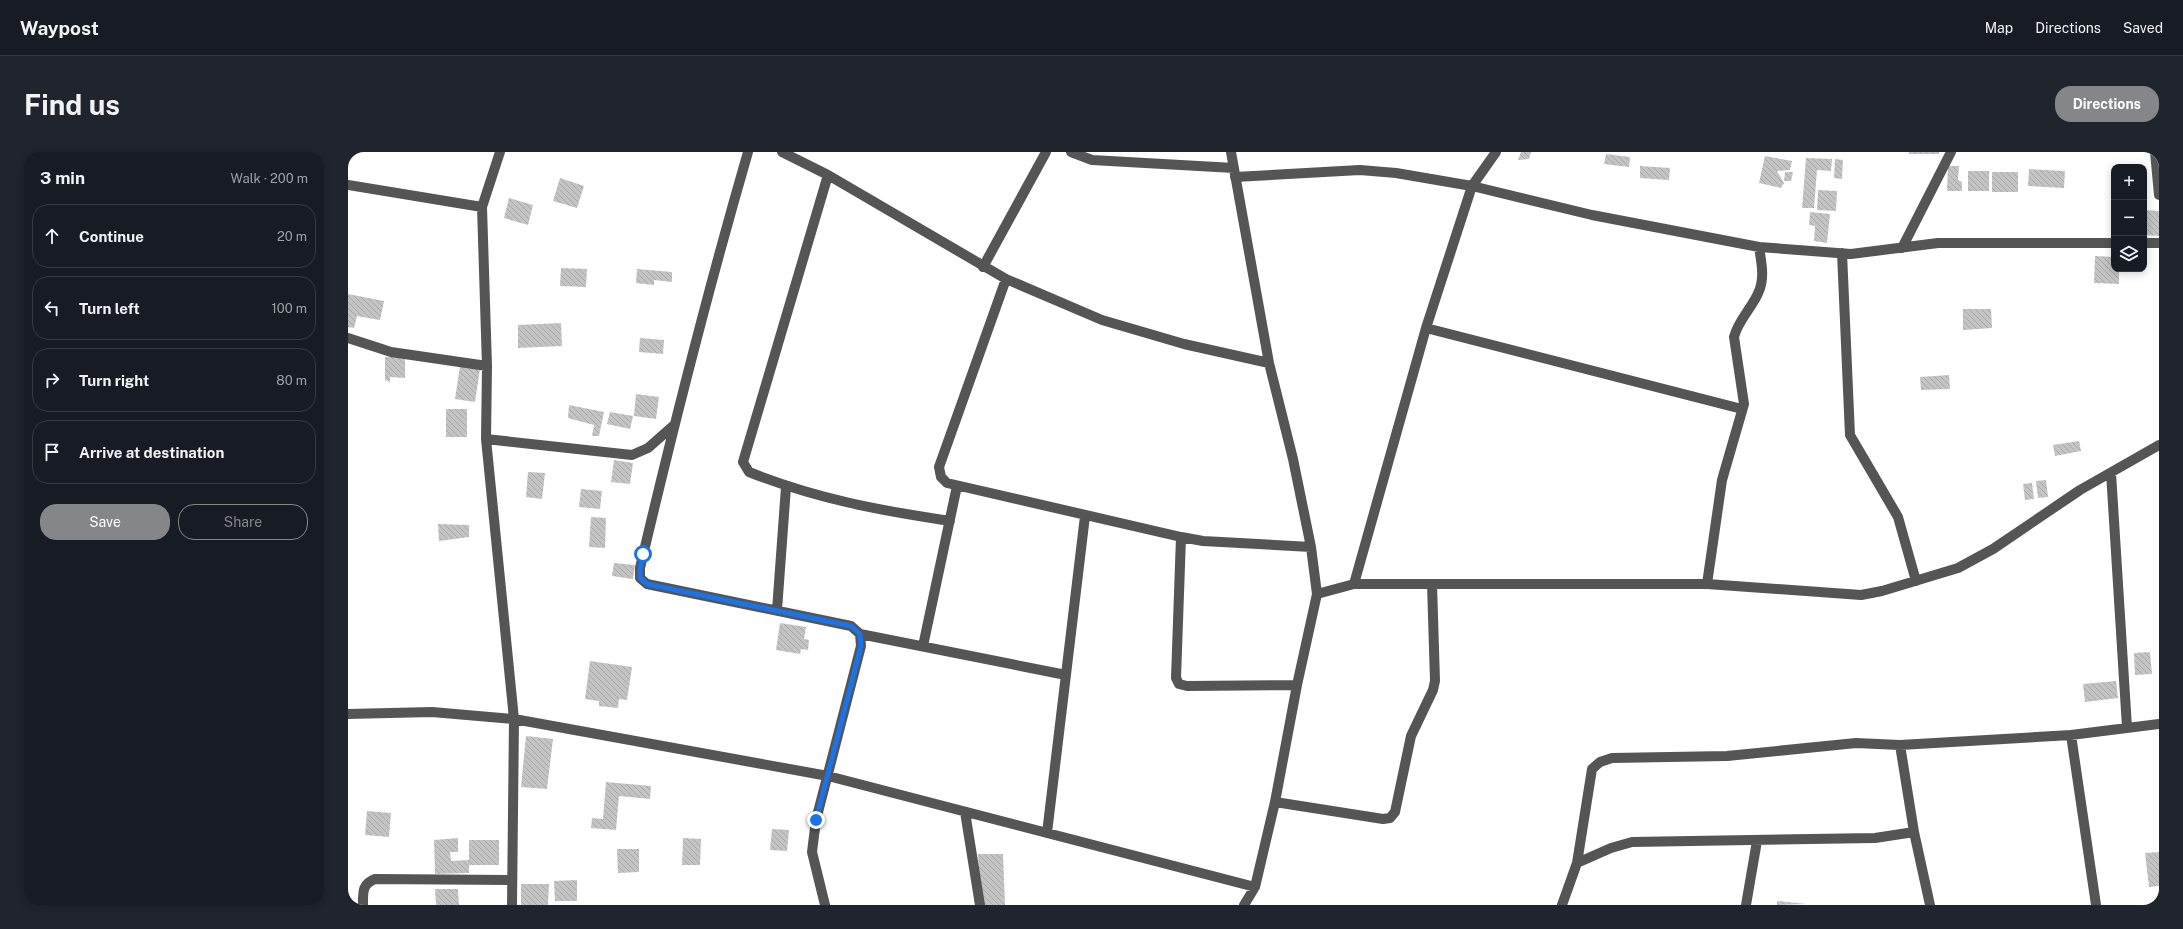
<!DOCTYPE html>
<meta charset="utf-8">
<style>
body{margin:0;font-family:"Public Sans",sans-serif;background:#20242c;color:#f1f3f6}
.controls{position:absolute;right:12px;top:12px;display:grid;overflow:hidden;border-radius:8px;box-shadow:0 2px 10px #0003}
.controls button{width:36px;height:36px;display:grid;place-items:center;padding:0;border:0;border-bottom:1px solid #363941;background:#171b24;color:#f1f3f6;font:20px sans-serif}
.stop{position:absolute;width:12px;height:12px;margin:-9px;border:3px solid #1a73e8;border-radius:50%;background:#fff}
.stop.end{background:#1a73e8;border-color:#fff;box-shadow:0 1px 4px #0008}
.list{margin:0;padding:0;list-style:none}
h2{display:flex;justify-content:space-between;align-items:center;height:52px;margin:0;padding:0 16px;font-size:17px}
h2 small{font-size:13px;font-weight:400;color:#9ea1a6}
.list li{display:grid;grid-template-columns:26px 1fr auto;gap:12px;align-items:center;box-sizing:border-box;height:64px;margin:0 8px 8px;padding:0 8px;border:1px solid #363941;border-radius:16px}
.list b{display:block;font-size:15px;white-space:nowrap}
.list em{font-size:13px;font-style:normal;color:#9ea1a6}
.actions{display:flex;gap:8px;padding:12px 16px}
.actions a{flex:1;padding:9px 0;border:1px solid #858687;border-radius:16px;text-align:center;font-size:14px;color:#858687}
.actions .main{background:#858687;color:#fff}
.icon{flex:none;width:22px;height:22px;fill:none;stroke:currentColor;stroke-width:2;stroke-linecap:round;stroke-linejoin:round}
.map{position:relative;flex:none;width:1811px;height:753px;overflow:hidden;border-radius:16px}
header{display:flex;align-items:center;gap:24px;box-sizing:border-box;height:56px;padding:0 20px;background:#171b24;border-bottom:1px solid #363941}
header strong{font-size:19px}
nav{display:flex;gap:22px;margin-inline-start:auto;font-size:14px}
.intro{display:flex;align-items:center;justify-content:space-between;box-sizing:border-box;height:96px;padding:0 24px}
h1{margin:0;font-size:28px}
.button{padding:10px 18px;border-radius:16px;background:#858687;color:#fff;font-size:14px;font-weight:700}
main{display:flex;gap:24px;padding:0 24px}
aside{flex:1;background:#171b24;border-radius:16px;box-shadow:0 2px 10px #0003}
.map>svg:first-child{display:block}
</style>
<header>
<strong>Waypost</strong>
<nav><a>Map</a><a>Directions</a><a>Saved</a></nav>
</header>
<div class="intro"><h1>Find us</h1><a class="button">Directions</a></div>
<main>
<aside>
<h2>3 min<small>Walk · 200 m</small></h2>
<ul class="list">
<li><svg class="icon" aria-label="ahead" viewBox="0 0 24 24"><path d="M12 20V5M6 11l6-6 6 6"/></svg><div><b>Continue</b></div><em>20 m</em></li>
<li><svg class="icon" aria-label="left" viewBox="0 0 24 24"><path d="M17 20v-9H6M10 6l-5 5 5 5"/></svg><div><b>Turn left</b></div><em>100 m</em></li>
<li><svg class="icon" aria-label="right" viewBox="0 0 24 24"><path d="M7 20v-9h11M14 6l5 5-5 5"/></svg><div><b>Turn right</b></div><em>80 m</em></li>
<li><svg class="icon" aria-label="arrive" viewBox="0 0 24 24"><path d="M6 21V4h12l-3 4 3 4H6"/></svg><div><b>Arrive at destination</b></div></li>
</ul>
<div class="actions"><a class="main">Save</a><a>Share</a></div>
</aside>
<div class="map">
<svg width="1811" height="753" viewBox="0 0 1811 753">
<defs>
<pattern id="building-back-hatch" width="6" height="6" patternUnits="userSpaceOnUse"><rect width="6" height="6" fill="#c4c4c4"/><path d="M-1 5l2 2M0 0l6 6M5-1l2 2" fill="none" stroke="#a7a7a7"/></pattern>
</defs>
<rect width="100%" height="100%" fill="#fff"/>
<path fill="url(#building-back-hatch)" d="M1173,0H1183L1181,7L1170,8Z
M1561,0H1591V2H1561Z
M1258,2L1282,5L1281,15L1256,12Z
M1417,4L1444,9L1442,18L1429,19L1436,31L1433,36L1411,31Z
M1458,6L1484,7L1483,19L1469,18L1466,56H1454Z
M1487,7L1495,8L1494,27L1486,26Z
M1292,14L1322,16L1321,28L1292,26Z
M1600,14H1611L1610,28L1614,30V39H1599Z
M1681,17L1717,19L1716,36L1680,34Z
M1620,19H1641V39H1620Z
M1437,20H1445L1443,29H1436Z
M1644,20H1670V40H1644Z
M212,26L236,34L229,56L205,49Z
M1470,38L1489,39L1488,59L1469,58Z
M161,46L185,53L180,73L156,66Z
M1796,58L1811,59V84L1796,83Z
M1462,60L1482,62L1479,91L1466,89L1467,74L1461,73Z
M1747,104L1766,105V117H1771V132L1746,131Z
M213,116L239,117L238,135L212,134Z
M289,117L324,120V130L306,128V133L288,131Z
M0,142L36,149L32,168L9,164L6,176L0,175Z
M1615,157H1643L1644,176L1615,178Z
M213,171L214,194L170,196V173Z
M292,186L316,188L315,202L291,200Z
M37,205H57V226L42,225V230L37,228Z
M112,214L132,217L127,250L107,247Z
M1601,223L1602,237L1573,238L1572,225Z
M288,242L311,245L308,267L286,264Z
M221,253L256,260L251,284H244L246,273L220,266Z
M98,257H119V285H98Z
M262,260L285,264L282,277L259,272Z
M1731,289L1733,299L1707,304L1705,293Z
M266,308L285,311L282,332L263,330Z
M180,320L197,321L194,347L178,345Z
M1698,328L1700,345L1690,346L1688,329Z
M1684,331L1686,347L1677,348L1675,332Z
M233,337L254,339L252,357L231,355Z
M243,365L258,366L257,396L241,395Z
M90,372L121,373V385L91,389Z
M266,411L287,413L285,427L264,424Z
M432,471L458,475L456,487L461,488L460,498L453,497L452,502L428,498Z
M1802,500L1804,522L1787,523L1786,501Z
M242,509L284,515L279,548L271,547L270,556L251,554V549L237,547Z
M1768,529L1770,546L1737,550L1735,532Z
M178,584L205,587L199,637L173,635Z
M258,630L303,634L302,647L271,644L268,678L243,676L244,666L255,667Z
M19,659L43,661L41,685L17,683Z
M424,677L441,678L439,699L422,698Z
M110,686V700H102L103,709L121,708V688H151V713H121V721L87,722L86,688Z
M335,686L353,687L352,713H334Z
M269,697H291V720L270,721Z
M1811,700V734L1801,735L1797,701Z
M630,702H655L657,753H632Z
M229,728V749H207L206,729Z
M173,732H201L200,753H173Z
M87,737H110L111,753H88Z
M1429,749L1459,752L1429,753Z"/>
<g fill="none" stroke-linecap="round" stroke-linejoin="round">
<path stroke="#555" stroke-width="10" d="M152,0L134,55L139,214L138,287L166,567L164,753
M400,0C360,138 325,276 292,416V426L299,432L503,474L512,482L718,523
M434,0L480,23L658,127L754,168L836,192L921,211
M723,0L744,8L886,16
M883,0L921,211L945,307L963,395L969,442L949,533L927,650L907,735L896,753
M1807,0L1811,43
M480,23L395,310L401,320C469,347 530,358 602,369
M887,25L1012,18L1048,21L1124,34L1244,63L1411,95L1503,102L1590,91H1766
M0,33L134,55
M1796,91H1811
M1554,96L1603,0
M1494,101L1502,283L1550,365L1568,429
M635,115L698,0
M658,127L591,315L593,325L599,331L833,385L855,389L963,395
M1078,176L1390,256L1394,255
M0,186L43,200L139,214
M138,287L284,303L300,296L325,274
M1763,321L1779,575
M833,385L828,526L831,532L839,534L949,533
M1006,432L1078,176L1124,34L1148,0
M1359,432L1374,328L1396,252L1386,185C1390,168 1405,155 1411,139C1417,125 1413,109 1411,95
M969,442L1006,432H1359L1513,443L1534,439L1610,416L1645,397L1732,338L1811,293
M429,458L438,335
M575,494L609,334
M0,562L84,560L166,567L480,624L907,735
M1723,583L1748,753
M1552,593L1566,680L1582,753
M927,650L1035,667L1042,666L1047,660L1063,584L1085,538L1087,529L1084,432
M617,660L632,753
M699,681L737,364
M1229,711L1263,696L1284,690L1527,686L1566,680
M15,753C15,740 14,732 27,727L164,728
M477,753L464,700L468,668L513,494L512,482
M1214,753L1229,711L1244,617L1252,610L1264,606L1379,604L1508,591L1552,593L1723,583L1811,572
M1398,753L1409,689"/>
</g>
<g fill="none" stroke-linecap="round" stroke-linejoin="round">
<path stroke="#1a73e8" stroke-width="5" d="M295,402L292,416V426L299,432L503,474L512,482L513,494L468,668"/>
</g>
</svg>
<div class="controls">
<button>+</button>
<button>−</button>
<button><svg class="icon" aria-label="layers" viewBox="0 0 24 24"><path d="M12 4l9 5-9 5-9-5zM3 14l9 5 9-5"/></svg></button>
</div>
<div class="stop" style="left:295px;top:402px"></div>
<div class="stop end" style="left:468px;top:668px"></div>
</div>
</main>
